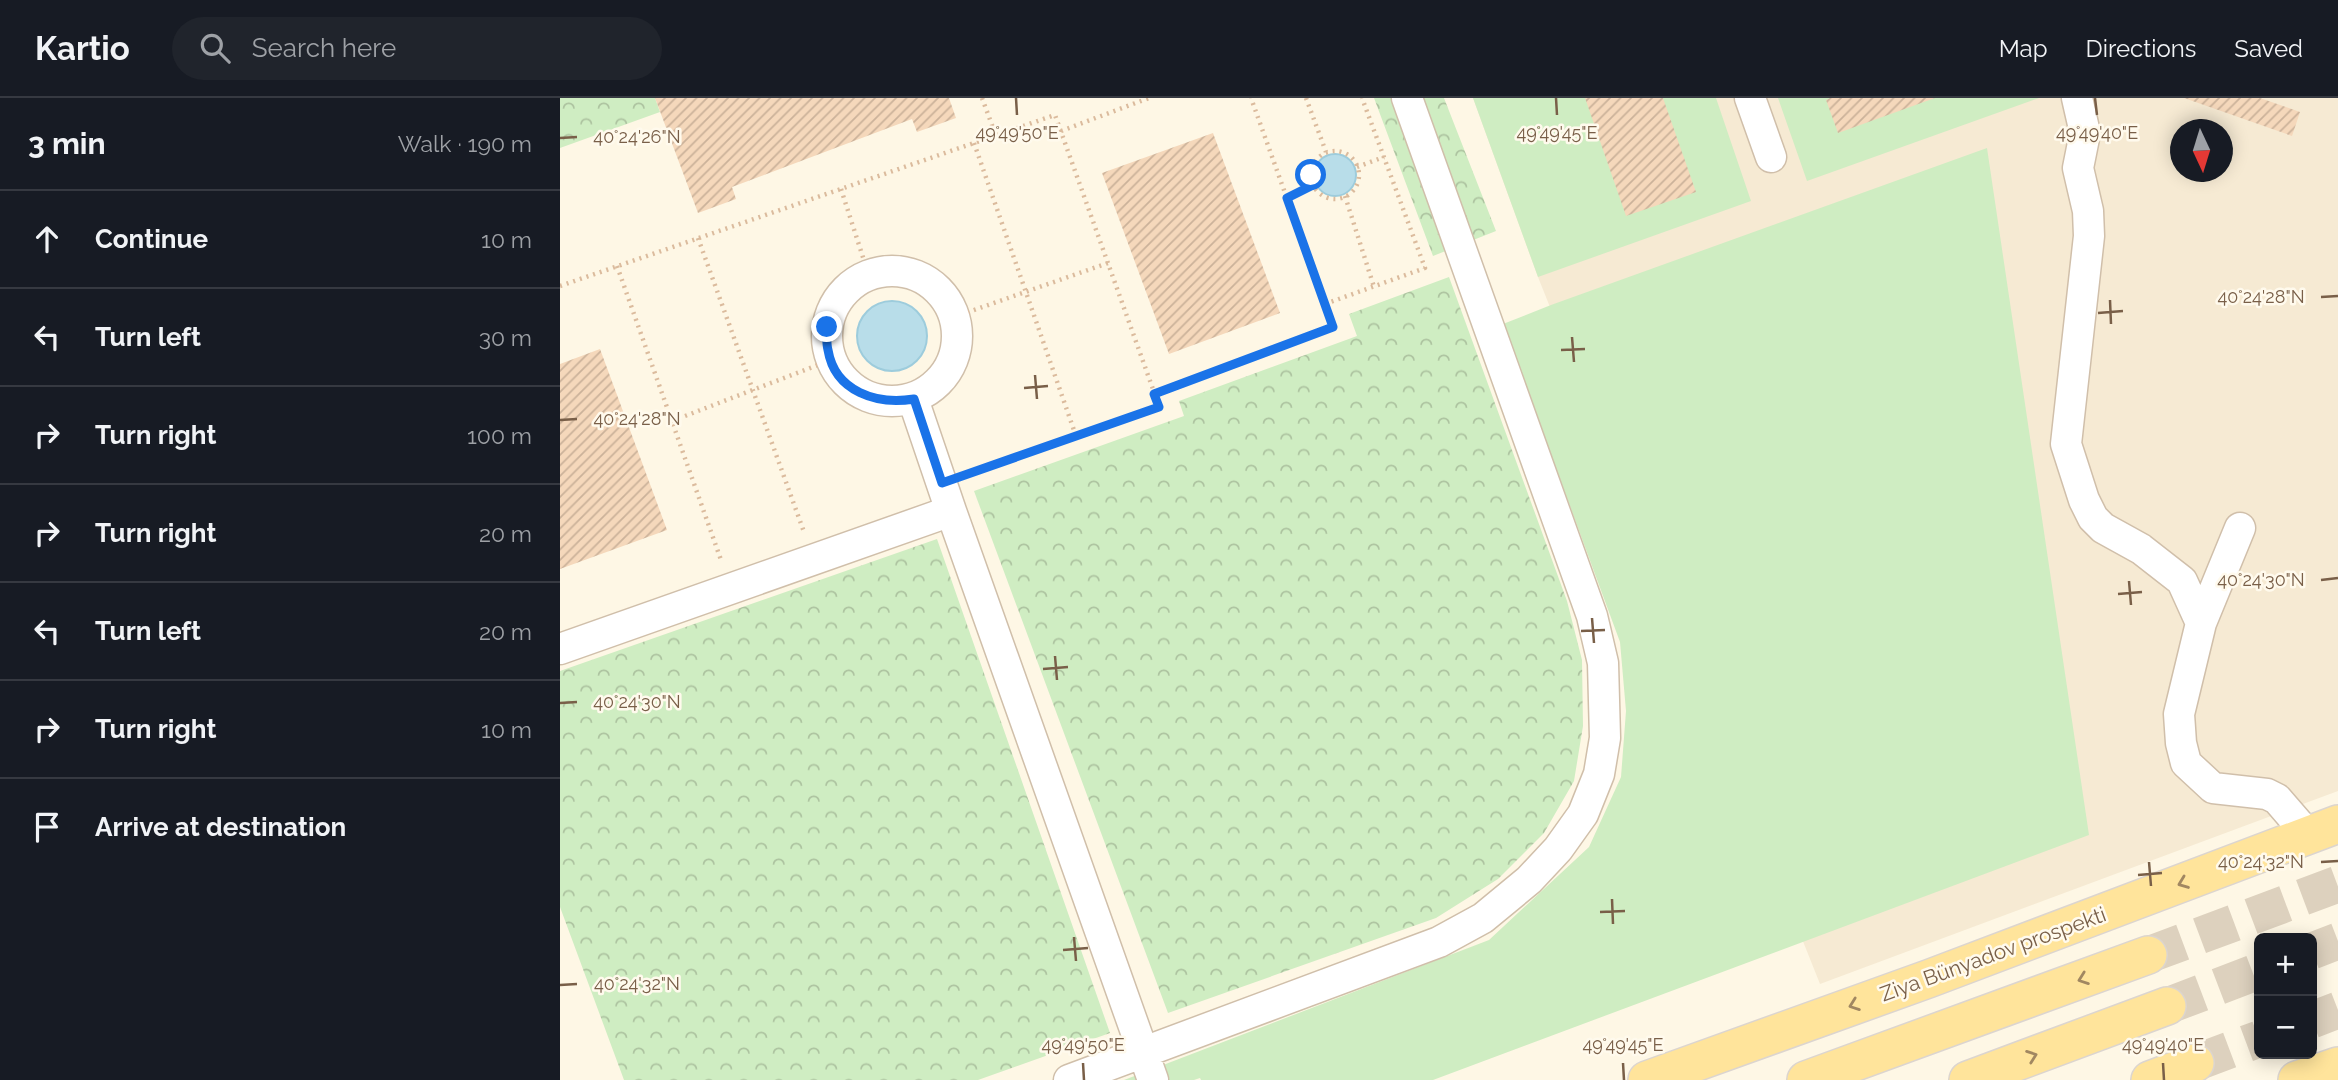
<!DOCTYPE html>
<meta charset="utf-8">
<style>
body{margin:0;font-family:Raleway,sans-serif;background:#20242c;color:#f1f3f6}
.controls{position:absolute;right:21px;bottom:21px;display:grid;overflow:hidden;border-radius:10px;box-shadow:0 4px 18px #0003}
.controls button{width:63px;height:63px;display:grid;place-items:center;padding:0;border:0;border-bottom:2px solid #363941;background:#171b24;color:#f1f3f6;font:35px sans-serif}
.compass{position:absolute;left:1610px;top:21px;width:63px;height:63px;border-radius:50%;background:#171b24;box-shadow:0 4px 18px #0003;rotate:176deg}
.stop{position:absolute;width:21px;height:21px;margin:-16px;border:5px solid #1a73e8;border-radius:50%;background:#fff}
.stop.end{background:#1a73e8;border-color:#fff;box-shadow:0 2px 7px #0008}
.list{margin:0;padding:0;list-style:none}
h2{display:flex;justify-content:space-between;align-items:center;height:91px;margin:0;padding:0 28px;font-size:30px}
h2 small{font-size:23px;font-weight:400;color:#9ea1a6}
.list li{display:grid;grid-template-columns:46px 1fr auto;gap:21px;align-items:center;box-sizing:border-box;height:98px;padding:0 28px;border-top:2px solid #363941}
.list b{display:block;font-size:26px;white-space:nowrap}
.list em{font-size:23px;font-style:normal;color:#9ea1a6}
.icon{flex:none;width:38px;height:38px;fill:none;stroke:currentColor;stroke-width:2;stroke-linecap:round;stroke-linejoin:round}
.map{position:relative;flex:none;width:1778px;height:982px;overflow:hidden}
header{display:flex;align-items:center;gap:42px;box-sizing:border-box;height:98px;padding:0 35px;background:#171b24;border-bottom:2px solid #363941}
header strong{font-size:33px}
nav{display:flex;gap:38px;margin-inline-start:auto;font-size:24px}
.search{width:490px;height:63px;background:#20242c;display:flex;align-items:center;gap:18px;box-sizing:border-box;padding:0 24px;border-radius:38px;color:#9ea1a6;font-size:26px}
main{display:flex}
aside{flex:1;background:#171b24}
.map>svg:first-child{display:block}
</style>
<header>
<strong>Kartio</strong>
<div class="search"><svg class="icon" aria-label="search" viewBox="0 0 24 24"><circle cx="10" cy="10" r="6"/><path d="M15 15l6 6"/></svg>Search here</div>
<nav><a>Map</a><a>Directions</a><a>Saved</a></nav>
</header>
<main>
<aside>
<h2>3 min<small>Walk · 190 m</small></h2>
<ul class="list">
<li><svg class="icon" aria-label="ahead" viewBox="0 0 24 24"><path d="M12 20V5M6 11l6-6 6 6"/></svg><div><b>Continue</b></div><em>10 m</em></li>
<li><svg class="icon" aria-label="left" viewBox="0 0 24 24"><path d="M17 20v-9H6M10 6l-5 5 5 5"/></svg><div><b>Turn left</b></div><em>30 m</em></li>
<li><svg class="icon" aria-label="right" viewBox="0 0 24 24"><path d="M7 20v-9h11M14 6l5 5-5 5"/></svg><div><b>Turn right</b></div><em>100 m</em></li>
<li><svg class="icon" aria-label="right" viewBox="0 0 24 24"><path d="M7 20v-9h11M14 6l5 5-5 5"/></svg><div><b>Turn right</b></div><em>20 m</em></li>
<li><svg class="icon" aria-label="left" viewBox="0 0 24 24"><path d="M17 20v-9H6M10 6l-5 5 5 5"/></svg><div><b>Turn left</b></div><em>20 m</em></li>
<li><svg class="icon" aria-label="right" viewBox="0 0 24 24"><path d="M7 20v-9h11M14 6l5 5-5 5"/></svg><div><b>Turn right</b></div><em>10 m</em></li>
<li><svg class="icon" aria-label="arrive" viewBox="0 0 24 24"><path d="M6 21V4h12l-3 4 3 4H6"/></svg><div><b>Arrive at destination</b></div></li>
</ul>
</aside>
<div class="map">
<svg width="1778" height="982" viewBox="0 0 1778 982">
<defs>
<pattern id="forest-crowns" width="20" height="18" patternUnits="userSpaceOnUse" patternTransform="scale(1.75)"><rect width="20" height="18" fill="#cfedc2"/><path d="M2 6a3 3 0 1 1 6 0M12 15a3 3 0 1 1 6 0" fill="none" stroke="#adc3a0"/></pattern>
<pattern id="building-hatch" width="6" height="6" patternUnits="userSpaceOnUse" patternTransform="scale(1.75)"><rect width="6" height="6" fill="#f5d8bb"/><path d="M-1 1l2-2M0 6l6-6M5 7l2-2" fill="none" stroke="#cbb29a"/></pattern>
</defs>
<rect width="100%" height="100%" fill="#fef7e5"/>
<path fill="#f6ead3" fill-rule="evenodd" d="M913,0H1778V693L1260,886L978,179ZM1620,32H1662V74H1620Z"/>
<path fill="#cfedc2" d="M913,0H1156L1191,103L978,179Z
M1218,0H1479L1247,83Z
M1427,50L1529,737L873,982H641L640,980L634,982H564L929,842L1029,749L1061,679L1066,613L1060,544L943,226L991,207Z"/>
<path fill="url(#forest-crowns)" d="M0,0H95L100,14L0,50Z
M814,0H884L936,133L873,158Z
M889,179L1007,503L1022,562L1023,628L1014,683L984,735L938,781L876,820L608,915L414,393L624,318L619,303L797,238L789,216Z
M377,441L550,935L418,982H64L0,809V573Z"/>
<path fill="#b8dde9" stroke="#9dccdc" stroke-width="2" d="M754 77a21 21 0 1 1 42 0a21 21 0 1 1-42 0Z
M297 238a35 35 0 1 1 70 0a35 35 0 1 1-70 0Z"/>
<path fill="url(#building-hatch)" d="M95,0H389L396,20L357,34L352,21L172,89L176,101L138,115Z
M1025,0H1103L1136,94L1066,118Z
M1270,0H1375L1278,35L1266,2Z
M1624,0H1700L1740,14L1732,38Z
M653,35L720,215L609,256L542,75Z
M40,251L107,432L0,471V266Z"/>
<g fill="none" stroke-linecap="round" stroke-linejoin="round">
<path stroke="#ddd1be" stroke-width="37" stroke-dasharray="37 18" stroke-linecap="butt" d="M1752,853L1778,843
M1588,857L1778,786
M1607,908L1699,873
M1752,922L1778,912
M1635,965L1699,941"/>
<g stroke="#d0bfaa" stroke-width="33">
<path id="minor" d="M1190,0L1211,59
M1517,0L1525,35L1518,70L1528,113L1529,138L1506,346L1524,402L1533,420L1543,430L1581,451L1622,483L1641,525
M267 238a65 65 0 1 1 130 0a65 65 0 1 1-130 0Z
M353,301L391,413L593,982
M1680,430L1641,525L1619,616L1621,645L1626,665L1653,690L1707,696L1717,701L1749,738
M0,551L391,413
M509,982L879,844L923,820L969,782L998,751L1023,716L1039,676L1045,640L1043,565L1032,518L847,0"/>
</g>
<g stroke="#dcd5cf" stroke-width="40">
<path id="major" d="M1087,982L1368,881L1778,726
M1246,982L1588,857
M1408,982L1607,908
M1590,982L1635,965
M1737,982L1778,968"/>
</g>
<path stroke="#dbbb9d" stroke-width="4.5" stroke-dasharray="2 5" stroke-linecap="butt" d="M422,0L436,38
M746,0L766,54
M501,33L589,0
M414,45L516,338
M751 77a24 24 0 1 1 48 0a24 24 0 1 1-48 0Z
M797,69L824,59
M281,91L309,178
M785,98L814,189
M727,100L753,87
M138,140L244,434
M57,168L161,462
M0,188L495,17L599,308L409,376
M765,206L865,170L802,0
M394,219L548,165
M594,296L773,229L691,0
M112,323L271,262"/>
<use href="#minor" stroke="#fff" stroke-width="30"/>
<use href="#major" stroke="#ffe49b" stroke-width="37"/>
</g>
<defs><path id="oneway-chevron" d="M-2-3.5L2.5 0L-2 3.5" fill="none" stroke-width="1.6" stroke-linecap="round" stroke-linejoin="round" transform="scale(1.75)"/></defs>
<g stroke="#a18761">
<use href="#oneway-chevron" transform="translate(1623 785) rotate(159)"/>
<use href="#oneway-chevron" transform="translate(1523 881) rotate(160)"/>
<use href="#oneway-chevron" transform="translate(1294 907) rotate(160)"/>
<use href="#oneway-chevron" transform="translate(1472 958) rotate(-20)"/>
</g>
<g fill="none" stroke-linecap="round" stroke-linejoin="round">
<path stroke="#1a73e8" stroke-width="9" d="M267,229C267,237 266,245 268,252C275,294 317,307 354,301L382,385L599,309L594,296L773,229L727,100L753,87L751,77"/>
</g>
<path fill="none" stroke="#795f48" stroke-width="2.5" d="M456,0L457,17M996,0L997,17M1535,0L1537,17M0,40L17,39M1761,199L1778,198M1550,202L1551,226M1538,215L1563,213M1012,239L1014,264M1001,252L1025,251M475,277L477,301M464,290L488,288M0,322L17,321M1761,482L1778,480M1569,483L1571,507M1558,496L1582,494M1032,520L1034,545M1021,533L1045,532M495,558L497,582M483,571L508,569M0,605L17,604M1589,764L1591,788M1761,764L1778,763M1578,777L1602,775M1052,801L1053,826M1040,814L1065,813M514,839L516,863M503,852L528,850M0,887L17,886M523,965L524,982M1063,965L1064,982M1603,965L1604,982"/>
<g text-anchor="middle" dominant-baseline="central" stroke-width="5" stroke-linejoin="round" paint-order="stroke">
<g font-size="21" fill="#795f48" stroke="#fffaed">
<text transform="translate(1433 856) rotate(-20)">Ziya Bünyadov prospekti</text>
</g>
</g>
<g font-size="18" text-anchor="middle" fill="#795f48" stroke="#fffaed" stroke-width="5" stroke-linejoin="round" paint-order="stroke">
<text x="457" y="41">49°49'50"E</text>
<text x="997" y="41">49°49'45"E</text>
<text x="1537" y="41">49°49'40"E</text>
<text x="77" y="45">40°24'26"N</text>
<text x="1701" y="205">40°24'28"N</text>
<text x="77" y="327">40°24'28"N</text>
<text x="1701" y="488">40°24'30"N</text>
<text x="77" y="610">40°24'30"N</text>
<text x="1701" y="770">40°24'32"N</text>
<text x="77" y="892">40°24'32"N</text>
<text x="523" y="953">49°49'50"E</text>
<text x="1063" y="953">49°49'45"E</text>
<text x="1603" y="953">49°49'40"E</text>
</g>
</svg>
<div class="controls">
<button>+</button>
<button>−</button>
</div>
<svg class="compass" viewBox="-18 -18 36 36"><path d="M0-13l5 13h-10z" fill="#e53935"/><path d="M0 13l5-13h-10z" fill="#9ea1a6"/></svg>
<div class="stop" style="left:751px;top:77px"></div>
<div class="stop end" style="left:267px;top:229px"></div>
</div>
</main>
